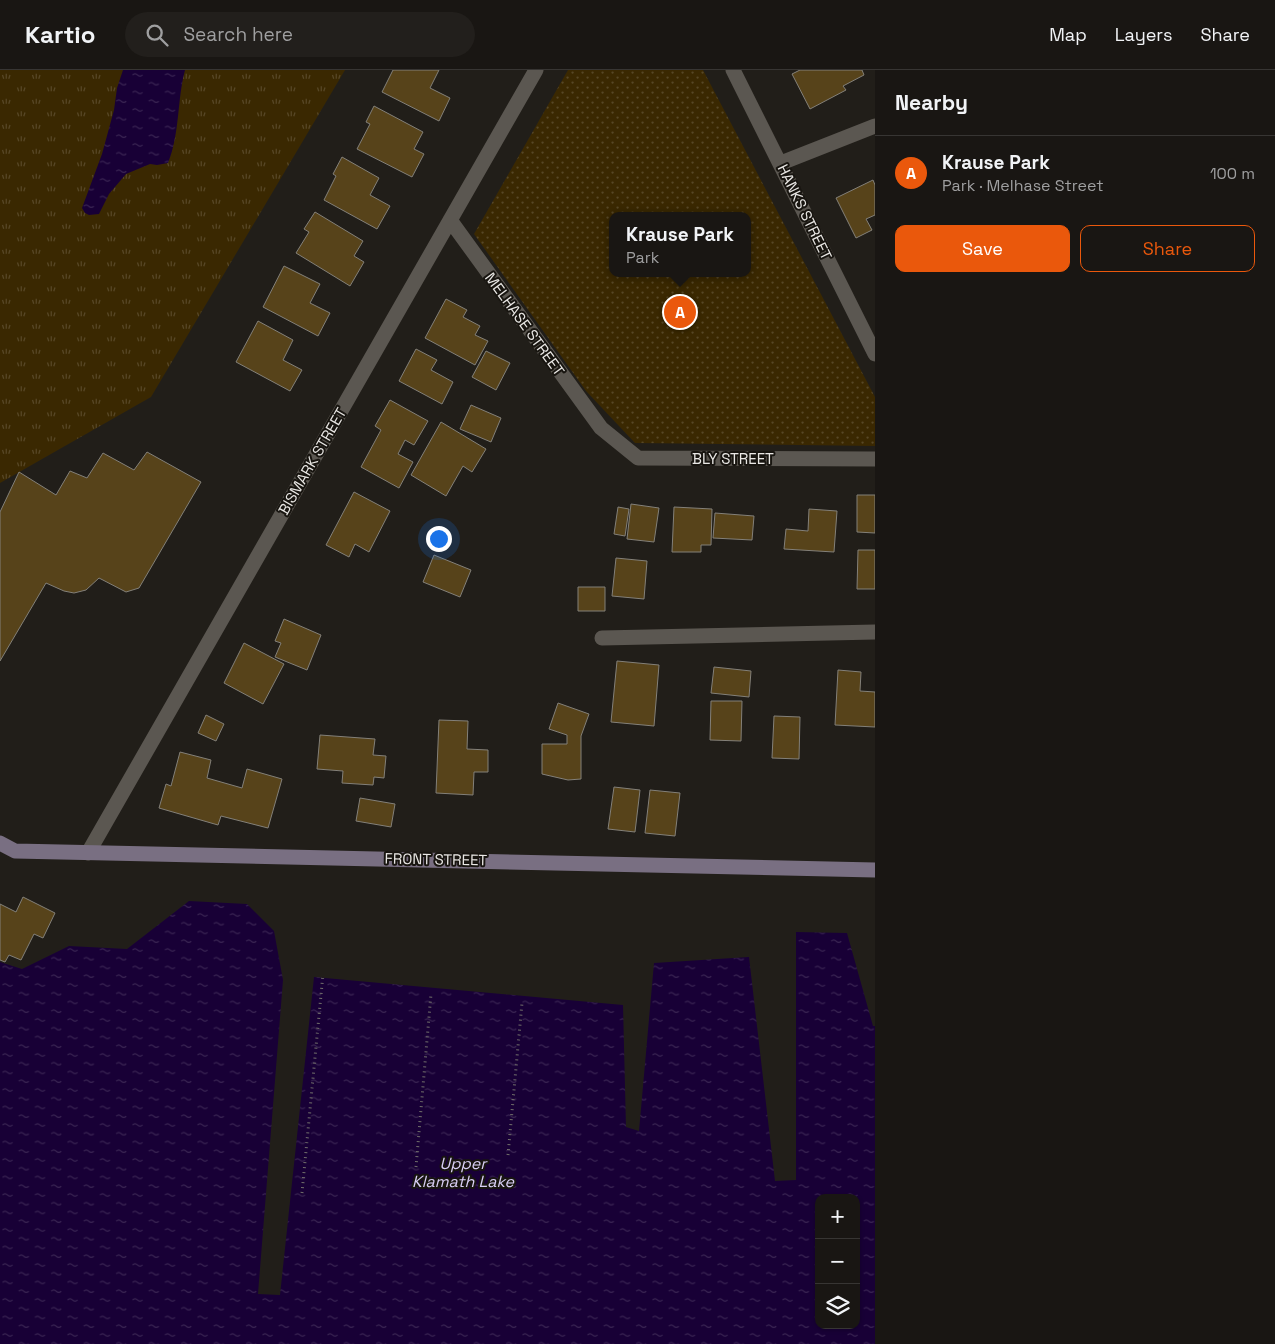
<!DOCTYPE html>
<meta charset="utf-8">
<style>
body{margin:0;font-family:"Space Grotesk",sans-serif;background:#221f1c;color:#f1f3f6}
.controls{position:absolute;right:15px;bottom:15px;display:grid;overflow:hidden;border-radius:10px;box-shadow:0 1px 4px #0004}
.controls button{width:45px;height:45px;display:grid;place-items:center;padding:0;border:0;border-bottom:1px solid #373533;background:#191613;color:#f1f3f6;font:25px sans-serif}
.you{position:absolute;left:438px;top:468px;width:18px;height:18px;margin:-12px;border:4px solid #fff;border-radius:50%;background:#1a73e8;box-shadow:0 0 0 8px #1a73e833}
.badge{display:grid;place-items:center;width:32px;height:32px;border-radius:50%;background:#ea580c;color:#fff;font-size:16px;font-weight:700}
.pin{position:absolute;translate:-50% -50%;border:2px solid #fff;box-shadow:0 1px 5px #0006}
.popup{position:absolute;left:609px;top:142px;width:142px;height:65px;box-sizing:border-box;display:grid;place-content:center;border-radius:10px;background:#191613;filter:drop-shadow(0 1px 4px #0005);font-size:16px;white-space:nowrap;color:#9f9fa0}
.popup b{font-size:19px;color:#f1f3f6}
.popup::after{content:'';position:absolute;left:50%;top:100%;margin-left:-10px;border:10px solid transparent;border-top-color:#191613}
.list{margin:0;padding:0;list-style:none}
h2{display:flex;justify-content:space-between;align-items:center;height:65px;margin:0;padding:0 20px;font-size:21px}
h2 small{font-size:16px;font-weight:400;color:#9f9fa0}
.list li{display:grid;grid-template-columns:32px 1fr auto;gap:15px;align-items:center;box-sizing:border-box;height:75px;padding:0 20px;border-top:1px solid #373533}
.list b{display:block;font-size:19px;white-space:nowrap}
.list p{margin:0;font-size:16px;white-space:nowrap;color:#9f9fa0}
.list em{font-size:16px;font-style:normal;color:#9f9fa0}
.actions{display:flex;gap:10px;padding:15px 20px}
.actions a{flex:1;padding:11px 0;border:1px solid #ea580c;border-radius:10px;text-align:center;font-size:18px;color:#ea580c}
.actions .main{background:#ea580c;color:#fff}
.icon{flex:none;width:28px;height:28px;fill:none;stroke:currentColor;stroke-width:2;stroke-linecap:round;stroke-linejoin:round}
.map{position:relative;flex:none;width:875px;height:1274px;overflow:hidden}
header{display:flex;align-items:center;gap:30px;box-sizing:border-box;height:70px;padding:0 25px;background:#191613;border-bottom:1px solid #373533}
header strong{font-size:24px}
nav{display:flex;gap:28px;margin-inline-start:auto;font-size:18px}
.search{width:350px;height:45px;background:#221f1c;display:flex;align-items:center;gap:12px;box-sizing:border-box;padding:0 18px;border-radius:28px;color:#9f9fa0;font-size:19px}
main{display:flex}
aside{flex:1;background:#191613}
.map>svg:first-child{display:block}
</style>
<header>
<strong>Kartio</strong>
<div class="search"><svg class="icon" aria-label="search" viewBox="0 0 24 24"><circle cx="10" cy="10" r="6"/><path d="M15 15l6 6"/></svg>Search here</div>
<nav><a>Map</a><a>Layers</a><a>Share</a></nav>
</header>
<main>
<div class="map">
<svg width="875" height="1274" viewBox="0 0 875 1274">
<defs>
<pattern id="grass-tufts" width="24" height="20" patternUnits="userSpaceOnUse" patternTransform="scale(1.25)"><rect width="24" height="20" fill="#3a2801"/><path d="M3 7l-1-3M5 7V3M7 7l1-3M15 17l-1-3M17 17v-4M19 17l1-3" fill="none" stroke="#574726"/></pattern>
<pattern id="park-dots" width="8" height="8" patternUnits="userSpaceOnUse" patternTransform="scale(1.25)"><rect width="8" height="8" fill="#3a2801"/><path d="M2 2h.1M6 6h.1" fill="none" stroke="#574726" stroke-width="1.8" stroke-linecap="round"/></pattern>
<pattern id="water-ripples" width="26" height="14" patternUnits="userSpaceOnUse" patternTransform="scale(1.25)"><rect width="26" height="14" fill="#180036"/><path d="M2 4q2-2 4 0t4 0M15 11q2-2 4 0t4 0" fill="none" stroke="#3a2553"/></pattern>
</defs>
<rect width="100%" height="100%" fill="#211e19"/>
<path fill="url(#grass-tufts)" d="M0,0H345L151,327L0,413Z"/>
<path fill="url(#park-dots)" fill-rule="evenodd" d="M568,0H703L875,327V376L635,373L586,321L474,164ZM612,146H748V203H612Z"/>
<path fill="url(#water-ripples)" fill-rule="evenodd" d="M123,0H185C177,30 180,64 168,93L157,95L150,94L126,104L109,124L99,144L89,145L85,143L82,138L102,84L114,40L117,18Z
M189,831L247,834L274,861L283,910L258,1224L280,1225L314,907L623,935L626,1057L639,1061L654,893L749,887L775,1111L796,1110V862L847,863L873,956H875V1274H0V892L22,899L69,876L127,879ZM819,1128H856V1255H819Z"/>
<path fill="#57431a" stroke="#838079" d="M393,0H439L430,18L450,28L439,51L382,22Z
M800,0H862L864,5L843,16L846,20L810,39L792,4Z
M374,36L423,62L414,79L424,84L412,107L357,79L370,54L366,52Z
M342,87L379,108L370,125L390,136L377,159L324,130L336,106L333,104Z
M873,110L875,115V145L866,149L872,160L856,168L836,128Z
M315,142L363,171L354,186L364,192L350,216L296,183L309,162L304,159Z
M284,196L320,214L310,233L330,243L318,266L263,237Z
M446,229L467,240L463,247L480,256L475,265L488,271L475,295L425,268Z
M258,251L293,270L283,290L302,300L290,321L236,292Z
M416,279L437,290L431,300L453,312L442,334L399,311Z
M486,281L510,293L496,320L472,307Z
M390,330L428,351L414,375L405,370L398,384L413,392L399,418L361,397L381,360L375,356Z
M471,335L501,348L491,372L460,359Z
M441,352L486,379L472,402L463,396L446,426L411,405Z
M147,382L201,412L139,518L126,522L99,508L86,520L74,523L64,521L46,513L0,591V442L19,402L56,425L70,401L87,408L103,383L134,400Z
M354,422L390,441L369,482L355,474L349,487L326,475Z
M857,425H875V463L857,462Z
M631,434L659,438L654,472L627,469Z
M618,437L629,439L625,466L614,464Z
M674,437L712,439L711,475H701V482H672Z
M809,439L837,441L834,482L784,479L786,459L808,461Z
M715,443L754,446L752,470L713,468Z
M858,480H875V519H857Z
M434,485L471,500L460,527L423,512Z
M616,488L647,491L644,529L612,526Z
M578,517H605V541H578Z
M284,549L321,565L307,600L275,587L281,573L275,571Z
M244,573L284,594L263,634L224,613Z
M617,591L659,595L654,656L611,652Z
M714,597L751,601L749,627L711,623Z
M838,600L861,602L860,621L875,622V657L835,655Z
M711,631H742L741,671L710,670Z
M558,633L589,644L581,666V709L568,710L542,704V674H567V665L549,659Z
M206,645L224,654L216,671L198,663Z
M774,646L800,647L799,689L772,688Z
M439,650L468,651L467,679L488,680V702H474L473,725L436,723Z
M320,665L375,669L373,685L386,686L384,708L374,707L373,715L342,713L343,701L317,699Z
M180,682L211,690L207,708L242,718L247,699L282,709L268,758L221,746L218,755L159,738L166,714L171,716Z
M614,717L640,720L635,762L608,759Z
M650,720L680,723L675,766L645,763Z
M360,728L395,734L391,757L356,751Z
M23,827L55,843L43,868L34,864L21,890L9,885L5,892L0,890V834L16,842Z"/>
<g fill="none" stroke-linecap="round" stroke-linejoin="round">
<path stroke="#726f6b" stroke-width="3" stroke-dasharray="1 4" stroke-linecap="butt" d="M508,1085L522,933
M416,1097L431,924
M302,1123L323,904"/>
<path stroke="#5b5751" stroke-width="15" d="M733,0L875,284
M781,93L875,56
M450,150L601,358L638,388L875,389
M602,568L875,562
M88,783L536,0"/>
<path stroke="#796f82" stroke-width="15" d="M0,773L15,781L875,800"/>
</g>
<g text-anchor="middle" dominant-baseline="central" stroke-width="4" stroke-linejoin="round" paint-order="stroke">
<g font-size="15" fill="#eae8e5" stroke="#181510">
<text transform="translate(805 142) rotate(64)">HANKS STREET</text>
<text transform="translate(525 254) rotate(54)">MELHASE STREET</text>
<text x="733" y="388">BLY STREET</text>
<text transform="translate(312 391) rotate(-60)">BISMARK STREET</text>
<text transform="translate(436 789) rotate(1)">FRONT STREET</text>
</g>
<g font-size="16" font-style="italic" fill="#d9cff5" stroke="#181510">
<text x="463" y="1093">Upper<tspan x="463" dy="18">Klamath Lake</tspan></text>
</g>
</g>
</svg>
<div class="controls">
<button>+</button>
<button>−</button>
<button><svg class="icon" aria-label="layers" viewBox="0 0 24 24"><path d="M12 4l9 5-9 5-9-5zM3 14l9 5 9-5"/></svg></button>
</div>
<div class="you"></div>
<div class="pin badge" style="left:680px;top:242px">A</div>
<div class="popup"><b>Krause Park</b>Park</div>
</div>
<aside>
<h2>Nearby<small></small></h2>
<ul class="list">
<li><span class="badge">A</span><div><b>Krause Park</b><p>Park · Melhase Street</p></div><em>100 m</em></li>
</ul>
<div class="actions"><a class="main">Save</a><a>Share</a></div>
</aside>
</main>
